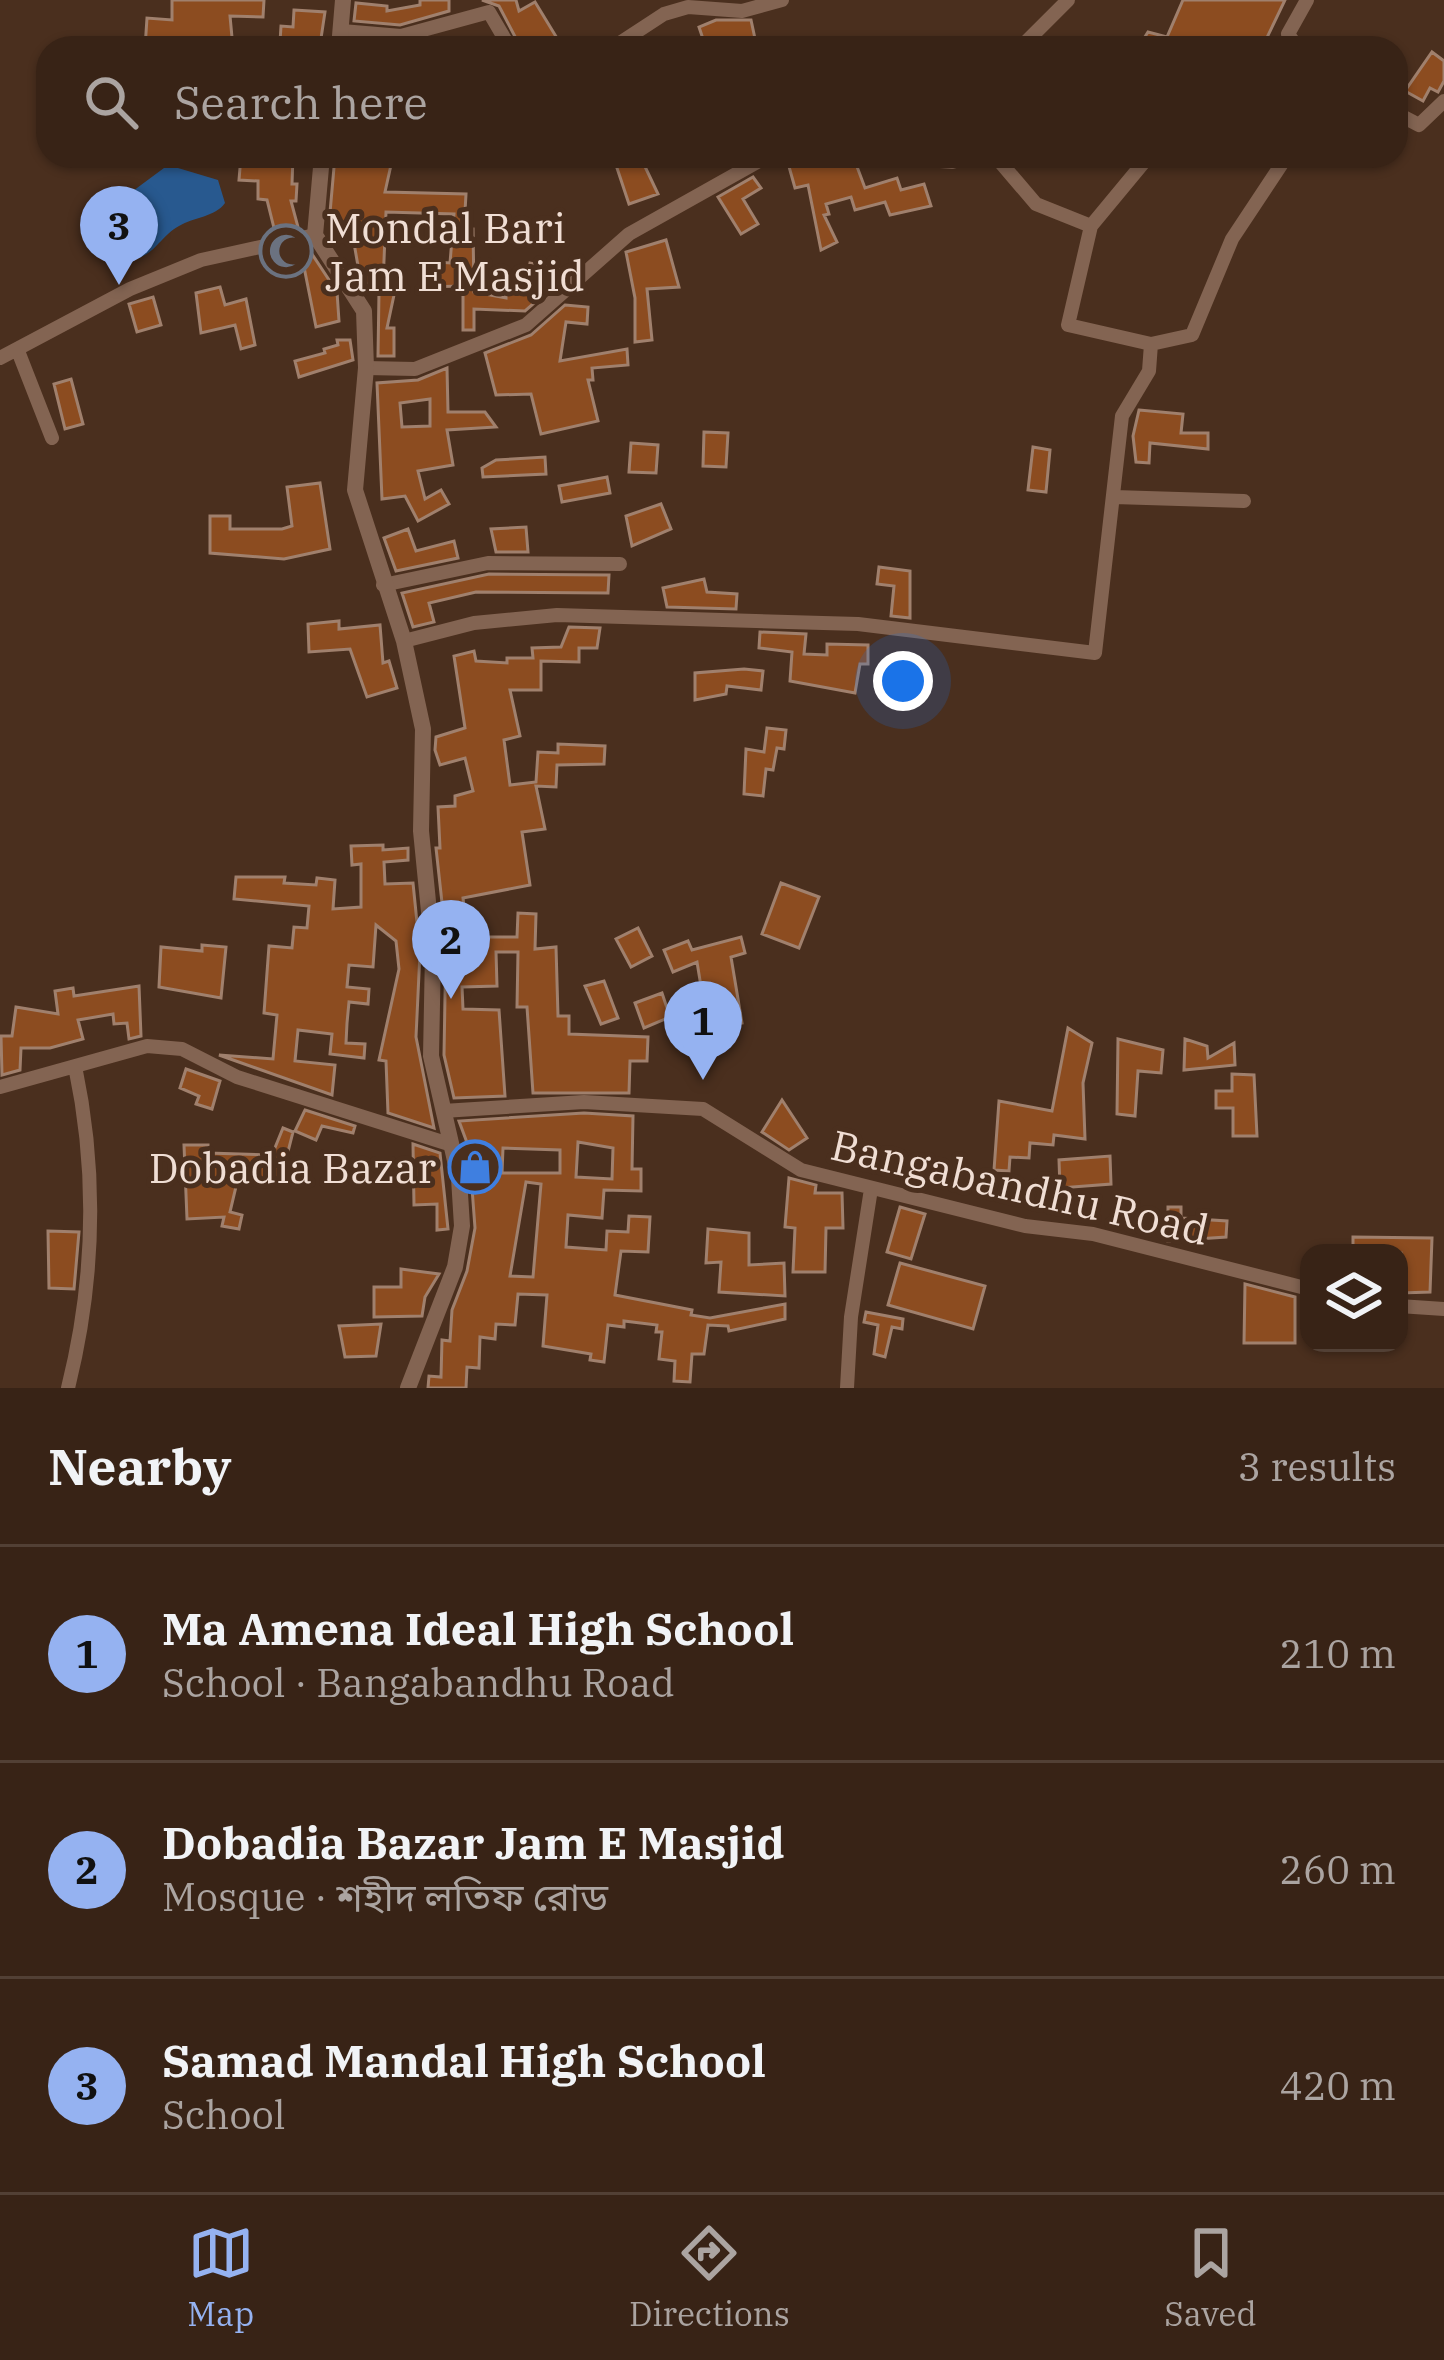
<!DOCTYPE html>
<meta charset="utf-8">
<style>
body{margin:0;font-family:"IBM Plex Serif","Noto Sans Bengali",serif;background:#432f23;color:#f1f3f6}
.controls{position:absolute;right:36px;bottom:36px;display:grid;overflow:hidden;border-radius:24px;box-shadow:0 3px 9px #0004}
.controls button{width:108px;height:108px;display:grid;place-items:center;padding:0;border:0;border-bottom:3px solid #524035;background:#382316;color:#f1f3f6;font:60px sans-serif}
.you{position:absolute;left:903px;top:681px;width:42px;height:42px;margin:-30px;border:9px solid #fff;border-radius:50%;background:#1a73e8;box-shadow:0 0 0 18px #1a73e833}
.badge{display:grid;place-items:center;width:78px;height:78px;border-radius:50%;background:#95b2f1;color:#111;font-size:39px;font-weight:700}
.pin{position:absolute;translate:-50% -99px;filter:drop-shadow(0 3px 6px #0008)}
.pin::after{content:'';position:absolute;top:63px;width:42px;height:36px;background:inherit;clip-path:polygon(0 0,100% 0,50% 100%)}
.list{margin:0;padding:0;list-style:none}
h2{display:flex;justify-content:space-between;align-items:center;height:156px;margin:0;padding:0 48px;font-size:51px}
h2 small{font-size:39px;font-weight:400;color:#aba4a1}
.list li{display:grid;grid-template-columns:78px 1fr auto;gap:36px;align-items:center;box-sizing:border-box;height:216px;padding:0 48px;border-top:3px solid #524035}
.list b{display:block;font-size:45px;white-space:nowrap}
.list p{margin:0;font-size:39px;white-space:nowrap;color:#aba4a1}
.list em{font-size:39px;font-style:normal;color:#aba4a1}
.icon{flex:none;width:66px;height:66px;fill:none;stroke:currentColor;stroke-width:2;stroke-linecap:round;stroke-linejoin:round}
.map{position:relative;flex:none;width:1444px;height:1388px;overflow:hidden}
.search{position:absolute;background:#382316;box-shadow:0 3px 9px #0004;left:36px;right:36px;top:36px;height:132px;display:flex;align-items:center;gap:30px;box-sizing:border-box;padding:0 42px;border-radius:36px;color:#aba4a1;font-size:45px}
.sheet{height:804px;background:#382316}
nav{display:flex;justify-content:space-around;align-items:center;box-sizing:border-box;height:168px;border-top:3px solid #524035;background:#382316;font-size:33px;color:#aba4a1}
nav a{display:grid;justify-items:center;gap:6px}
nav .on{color:#95b2f1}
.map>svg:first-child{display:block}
</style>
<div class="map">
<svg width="1444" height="1388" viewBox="0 0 1444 1388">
<rect width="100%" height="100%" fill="#4a2f1e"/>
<path fill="#28598f" d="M168,165L218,180L225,203C215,217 194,217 179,226C161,236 158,250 139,258L118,235L110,208Z"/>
<path fill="#8c4c20" stroke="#a0806d" stroke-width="3" fill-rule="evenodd" d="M172,0H264L263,17L230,16L233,48H145L147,18L172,20Z
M420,0H449V11L400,25L354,21L356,3L387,6V11L420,5Z
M482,0H516L519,11L535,2L563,48H521L499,6Z
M1183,0H1285L1262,48H1138L1148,32L1167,37Z
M294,10L325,12L320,45L280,42L281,26L293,27Z
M716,20H751L757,48H723L722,42L672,48L702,36L699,27Z
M1432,52L1444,61V81L1438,92L1430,88L1423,101L1405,91Z
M241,156H293L292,184H297L296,201H291L298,227L275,232L267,200L258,199V181L239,180Z
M335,156H393L385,192L466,194L464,229H473L474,292L506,298V289L525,288L530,263L570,272L525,311L474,309V330H463V286L422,287L424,261L450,263L454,214L386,212L383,284L361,283L351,226L329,224Z
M613,156H640L658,194L629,204Z
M786,156H810L812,163L853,156L865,188L897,178L901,190L924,184L931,206L890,215L885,202L855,210L851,197L826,204L829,214L824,215L837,242L821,250L808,185L795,188Z
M753,177L761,188L743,199L758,224L741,234L718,197Z
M666,240L679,287L647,289L652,340L635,342V298L626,252Z
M308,248L337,292L339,321L316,327L304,267L282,266V254Z
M220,287L225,305L246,299L255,345L241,349L235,325L201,333L196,293Z
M379,292L394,295L387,328H394V356H378Z
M153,297L161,325L137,332L129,304Z
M565,305L588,307L587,324L566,322L560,361L627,349L628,365L592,368L593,380H588L598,421L541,434L531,394L496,395L485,353L531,335Z
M337,340H350L353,360L299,377L295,361L325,353L324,349L338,345Z
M447,368L448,412H485L496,427L447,430L453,465L418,471L425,499L441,490L449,504L418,521L405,496L382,499L377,383L418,380ZM430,399V426L402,427L400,403Z
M71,379L83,424L65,429L54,384Z
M1139,410L1183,414L1181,433H1208V449L1150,443L1149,463L1136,462L1133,436Z
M704,432L728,433L726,467L703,466Z
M631,443L658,445L656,473L629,472Z
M1033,447L1050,450L1046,492L1028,490Z
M545,457L546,474L483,477L482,468L496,460Z
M607,477L610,493L562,502L559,486Z
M320,483L330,549L284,559L210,553V516H230V529H282L292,526L287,487Z
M661,504L671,529L632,546L626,516Z
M526,527L528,552H496L491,529Z
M408,529L416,551L454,541L458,558L396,571L384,538Z
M879,567L910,571V618L891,616L894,586L877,584Z
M489,574L609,575L608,593L476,592L429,603L434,622L413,627L402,593Z
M704,579L707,592L737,594L736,609L667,607L663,588Z
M339,621V629L380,625L383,663L389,661L397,688L367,697L350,649L309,652L308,624Z
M569,627L600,628L597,648H579V662L541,661V690H510L520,736L504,740L510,785L536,782L538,752L558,753V744L605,746L604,764L557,765L556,787L536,786L545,829L522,832L530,885L463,898L467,937H517L518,913L536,914L535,949L556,947L558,1016H569V1034L648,1037L647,1061H630L629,1093H533L527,1007H517L518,952H496L497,986L462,987L463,1009L499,1010L505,1096L454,1098L444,1055L446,939L436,848H440L438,807L455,806V796L473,791L465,758L440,765L435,750L436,737L465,728L454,656L474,651L476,661L507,663V658H533L532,648L561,647Z
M760,632L806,634L804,654L827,655V644L868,645V664H860L855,693L790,681L792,652L759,648Z
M744,669L763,671L761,690L727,686L726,694L695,700V673Z
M767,728L786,730L784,749L777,748L773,770L766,769L763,796L744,794L746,749L764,752Z
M383,845V850L408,848V860L384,862L385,884L413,883L420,952L416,1037L434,1128L388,1113L386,1061L379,1060L399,969L396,941L376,925L373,967L349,965L347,987L369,989L368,1004L349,1002L347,1023L346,1043L365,1044L364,1058L330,1054L332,1034L298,1030L295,1061L335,1065L332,1095L219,1055L273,1059L277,1015L264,1013L269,946L292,948L294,927L307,928L309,906L234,899L236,877H285L284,883L316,885L317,878L335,880L333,909L361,907V864L352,865L351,846Z
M781,883L819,897L799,948L762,934Z
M638,928L652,956L631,967L616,939Z
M741,937L745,953L731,957L742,1023L708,1029L697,962L673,972L664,950L688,941L692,950Z
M202,945L226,947L221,998L159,987L161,947L202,951Z
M604,981L618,1018L601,1024L585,986Z
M139,986L141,1036L129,1039L127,1023L114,1024L113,1014L78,1020L83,1039L50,1048H21L20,1070L2,1075L1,1036H12L16,1007L58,1014L55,991L73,988L74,996Z
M662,993L670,1017L644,1028L635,1003Z
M1068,1028L1092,1043L1083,1083L1085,1139L1054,1135L1053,1145L1030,1143L1029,1158L1010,1157L1009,1171L994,1170L999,1101L1052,1111Z
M1118,1039L1163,1050L1161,1073L1138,1071L1135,1116L1117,1114Z
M1185,1039L1207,1046L1208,1058L1234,1043L1235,1065L1184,1070Z
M186,1069L220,1081L212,1109L196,1104L199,1096L180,1088Z
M1232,1074L1254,1075L1257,1136H1233V1108H1216V1091H1232Z
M782,1100L807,1138L789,1150L762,1132Z
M305,1110L355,1126L353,1133L322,1126L316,1140L295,1131Z
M584,1113L633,1116L632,1169H641V1191L604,1190L602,1218L568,1215L566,1247L606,1250L607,1231L628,1232L629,1216L650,1217L648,1252L621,1251L615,1295L692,1310L691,1315L710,1318L785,1304V1319L729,1331L728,1326L708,1325L704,1354H692L690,1382L674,1381L675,1361L659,1359L662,1332H656L657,1325L624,1321V1327L608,1325L604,1362L590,1360L591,1354L543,1346L547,1295L518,1294L515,1325L496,1324L495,1339L480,1337L479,1368L467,1367L466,1388H428L429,1376L441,1377L442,1340L450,1341L452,1310L467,1271L475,1228L469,1148L459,1121ZM578,1142L613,1148L612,1179L576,1177ZM503,1148L560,1150V1173H502ZM526,1182L541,1184L533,1277L510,1276Z
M283,1128L293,1132L280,1183L239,1174L230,1212L242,1215L239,1229L222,1226L224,1217L187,1219L184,1145H208V1153L272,1155Z
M413,1144L440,1153L448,1229L437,1230V1204L414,1205Z
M1110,1156L1111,1184L1060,1188L1059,1160Z
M789,1178L816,1185L815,1193H842L843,1228H826L825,1272H793L795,1228L785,1227Z
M900,1207L925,1214L911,1259L887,1252Z
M1168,1207H1181V1218L1227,1221L1226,1237L1168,1241Z
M708,1229L749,1233V1265L784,1263L785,1296L719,1292L721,1262L706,1263Z
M48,1231L79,1232L74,1289L49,1288Z
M1353,1237L1432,1238L1430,1292L1401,1293V1253H1353Z
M900,1263L985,1286L973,1329L888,1305Z
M401,1269L439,1274L425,1297L422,1316L374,1317V1287H401Z
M1245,1284L1295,1297V1343H1244Z
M866,1312L903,1319L902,1329L892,1327L885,1357L874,1354L878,1325L864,1322Z
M381,1324L376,1356L345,1357L339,1326Z"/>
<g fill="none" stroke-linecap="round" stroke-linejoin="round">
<path stroke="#836452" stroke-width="14" d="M342,31L401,36L489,12L510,48
M612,48L664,14L688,7L742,11L782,0
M1020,48L1068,0
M1298,48L1288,34L1307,0
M1396,113L1419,125L1444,101
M881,156L952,162L972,156
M1091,226L1149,156
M1151,344L1192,335L1232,239L1287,156
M18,351L52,438
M0,358L130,289L201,260L315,235
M366,368L415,369L526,325L629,234L768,156
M1114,497L1244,501
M383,585L488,563L620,564
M404,641L474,623L557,615L858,624L1095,653L1122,416L1149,371L1151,344L1068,325L1091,226L1036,204L995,156
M0,1087L147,1046L182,1049L237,1077L452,1145
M443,1111L584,1102L703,1109L801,1170L1025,1226L1093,1234L1309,1289
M1399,1306L1444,1309
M68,1388C95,1280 98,1175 75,1066
M847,1388L851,1317L871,1189"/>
<path stroke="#836452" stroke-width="16" d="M339,48L343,0
M322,156L315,235L364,311L366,368L355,490L404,641L423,729L421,831L433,952L431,1056L459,1178L462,1226L455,1267L408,1388"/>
</g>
<defs>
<g id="mosque-ring" transform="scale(2.7)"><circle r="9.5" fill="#4a2f1e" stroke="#6b7280" stroke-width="1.5"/><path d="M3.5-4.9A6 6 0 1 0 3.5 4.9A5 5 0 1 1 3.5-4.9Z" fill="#6b7280"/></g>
<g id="shop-ring" transform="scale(2.7)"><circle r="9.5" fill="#4a2f1e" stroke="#3f7fe0" stroke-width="1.5"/><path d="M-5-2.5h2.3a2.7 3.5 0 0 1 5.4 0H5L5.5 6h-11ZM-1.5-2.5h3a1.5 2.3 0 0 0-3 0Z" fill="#3f7fe0"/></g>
</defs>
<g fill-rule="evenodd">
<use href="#mosque-ring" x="286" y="251"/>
<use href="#shop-ring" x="475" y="1167"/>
</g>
<g text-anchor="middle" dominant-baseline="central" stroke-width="10" stroke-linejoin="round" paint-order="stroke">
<g font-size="42" fill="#f0ded4" stroke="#4a2f1e" text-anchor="start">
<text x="325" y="227">Mondal Bari<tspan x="325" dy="48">Jam E Masjid</tspan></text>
<text x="436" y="1167" text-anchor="end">Dobadia Bazar</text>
</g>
<g font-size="42" fill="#f0ded4" stroke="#4a2f1e">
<text transform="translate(1020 1187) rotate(13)">Bangabandhu Road</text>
</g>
</g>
</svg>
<div class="controls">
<button><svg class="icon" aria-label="layers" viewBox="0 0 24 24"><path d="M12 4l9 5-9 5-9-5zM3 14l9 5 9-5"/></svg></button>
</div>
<div class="you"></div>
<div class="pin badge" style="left:703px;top:1080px">1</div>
<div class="pin badge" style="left:451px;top:999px">2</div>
<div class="pin badge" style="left:119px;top:285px">3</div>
<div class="search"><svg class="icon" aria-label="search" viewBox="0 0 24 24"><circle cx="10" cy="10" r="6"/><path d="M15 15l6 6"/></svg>Search here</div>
</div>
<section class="sheet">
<h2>Nearby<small>3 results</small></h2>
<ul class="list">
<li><span class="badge">1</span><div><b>Ma Amena Ideal High School</b><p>School · Bangabandhu Road</p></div><em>210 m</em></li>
<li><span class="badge">2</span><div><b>Dobadia Bazar Jam E Masjid</b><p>Mosque · শহীদ লতিফ রোড</p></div><em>260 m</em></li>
<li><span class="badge">3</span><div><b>Samad Mandal High School</b><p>School</p></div><em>420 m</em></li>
</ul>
</section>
<nav>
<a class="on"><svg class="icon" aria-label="map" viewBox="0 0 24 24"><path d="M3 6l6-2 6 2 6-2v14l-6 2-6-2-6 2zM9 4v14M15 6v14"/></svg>Map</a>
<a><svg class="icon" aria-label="directions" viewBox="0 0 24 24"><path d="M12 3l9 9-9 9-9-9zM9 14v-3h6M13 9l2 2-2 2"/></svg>Directions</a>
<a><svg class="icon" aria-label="saved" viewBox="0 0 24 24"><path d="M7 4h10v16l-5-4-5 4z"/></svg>Saved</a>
</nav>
